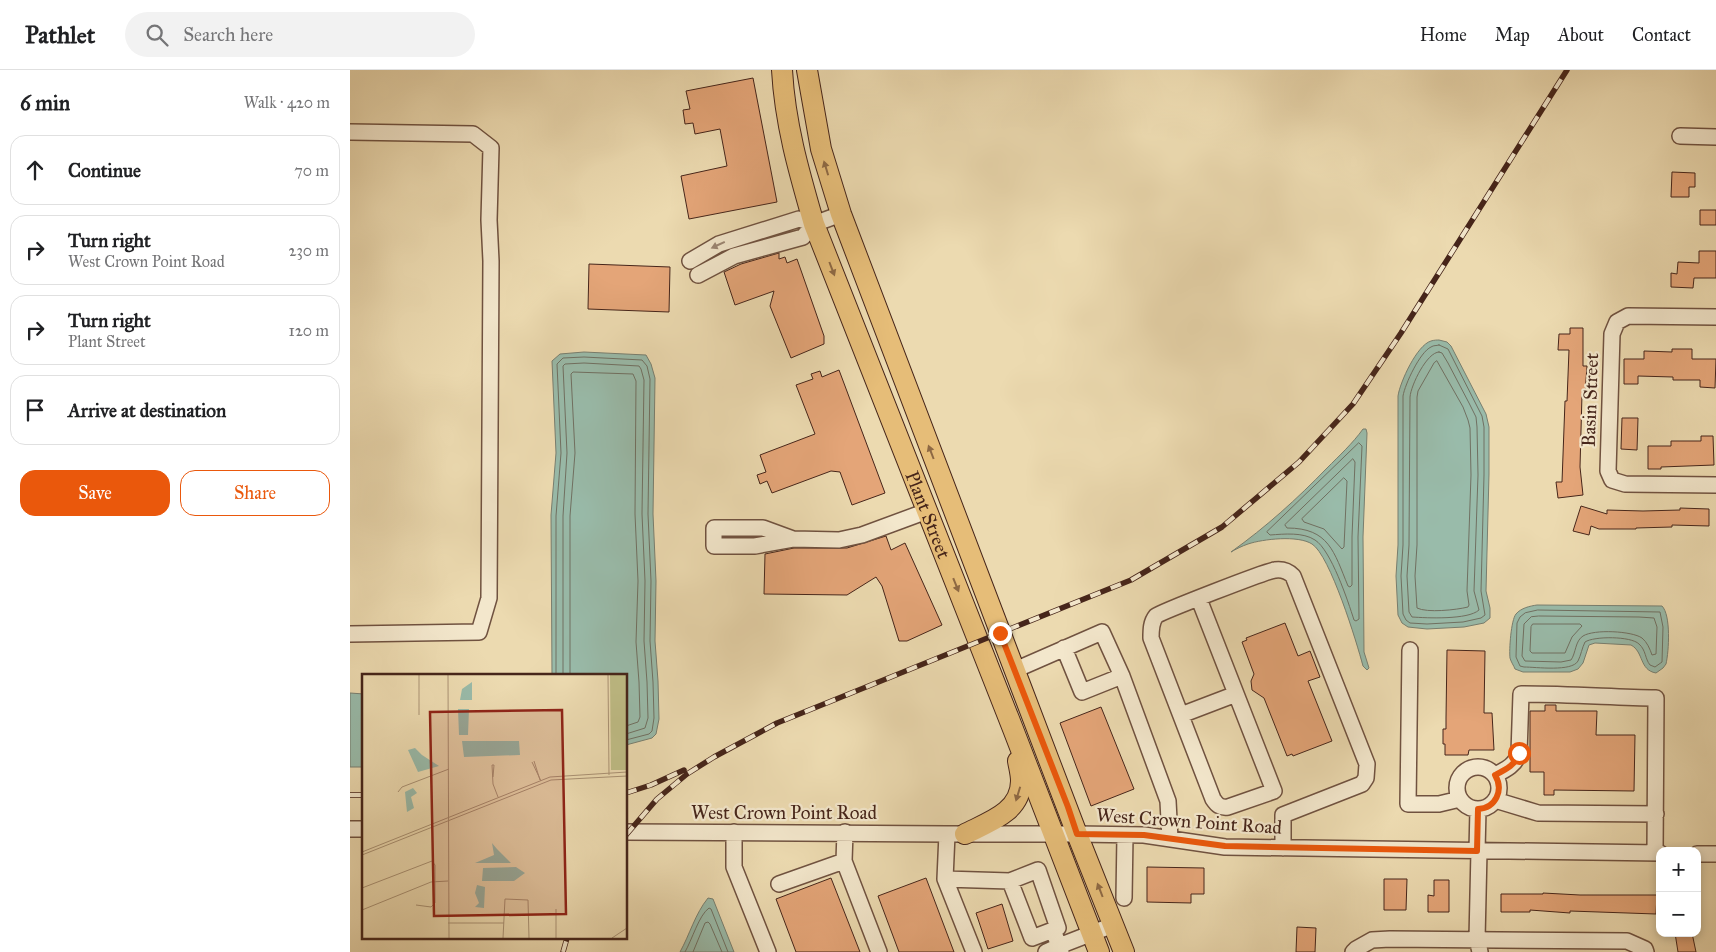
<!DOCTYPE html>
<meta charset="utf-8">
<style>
body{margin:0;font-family:"IM FELL Great Primer",serif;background:#f2f2f2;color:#202124}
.controls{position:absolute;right:15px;bottom:15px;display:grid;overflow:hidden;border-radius:10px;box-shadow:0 2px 8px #0003}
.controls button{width:45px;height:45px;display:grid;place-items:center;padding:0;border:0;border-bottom:1px solid #e0e0e0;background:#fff;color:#202124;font:25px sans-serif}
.stop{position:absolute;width:15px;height:15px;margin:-11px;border:4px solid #ea580c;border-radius:50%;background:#fff}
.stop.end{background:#ea580c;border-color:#fff;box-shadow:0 1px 5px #0008}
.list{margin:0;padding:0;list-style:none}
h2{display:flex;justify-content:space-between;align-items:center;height:65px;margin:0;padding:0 20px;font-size:21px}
h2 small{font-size:16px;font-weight:400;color:#757577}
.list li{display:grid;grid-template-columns:32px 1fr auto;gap:15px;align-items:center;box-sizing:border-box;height:70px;margin:0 10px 10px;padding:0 10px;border:1px solid #e0e0e0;border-radius:15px}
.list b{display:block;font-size:19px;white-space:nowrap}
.list p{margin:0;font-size:16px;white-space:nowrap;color:#757577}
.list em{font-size:16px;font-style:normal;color:#757577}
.actions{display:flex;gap:10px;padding:15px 20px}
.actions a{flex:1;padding:11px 0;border:1px solid #ea580c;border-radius:15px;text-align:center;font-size:18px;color:#ea580c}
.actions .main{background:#ea580c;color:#fff}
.icon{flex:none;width:28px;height:28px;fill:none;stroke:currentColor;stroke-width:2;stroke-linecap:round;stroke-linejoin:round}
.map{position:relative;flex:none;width:1366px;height:882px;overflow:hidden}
header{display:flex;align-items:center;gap:30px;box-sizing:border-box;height:70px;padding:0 25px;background:#fff;border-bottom:1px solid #e0e0e0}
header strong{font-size:24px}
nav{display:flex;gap:28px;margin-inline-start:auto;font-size:18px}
.search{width:350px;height:45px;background:#f2f2f2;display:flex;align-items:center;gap:12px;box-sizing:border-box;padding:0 18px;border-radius:28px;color:#757577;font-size:19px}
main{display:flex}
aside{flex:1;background:#fff}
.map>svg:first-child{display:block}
</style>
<header>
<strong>Pathlet</strong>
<div class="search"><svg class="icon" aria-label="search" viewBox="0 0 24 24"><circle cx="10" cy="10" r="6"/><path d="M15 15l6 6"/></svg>Search here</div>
<nav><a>Home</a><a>Map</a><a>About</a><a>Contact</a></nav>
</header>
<main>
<aside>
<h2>6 min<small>Walk · 420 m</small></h2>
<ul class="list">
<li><svg class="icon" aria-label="ahead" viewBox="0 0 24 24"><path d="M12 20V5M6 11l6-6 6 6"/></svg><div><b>Continue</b></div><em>70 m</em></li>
<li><svg class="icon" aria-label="right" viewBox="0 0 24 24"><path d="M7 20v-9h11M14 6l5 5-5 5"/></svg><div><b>Turn right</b><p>West Crown Point Road</p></div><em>230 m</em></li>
<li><svg class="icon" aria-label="right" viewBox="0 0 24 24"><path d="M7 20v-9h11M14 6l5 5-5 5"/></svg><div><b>Turn right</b><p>Plant Street</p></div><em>120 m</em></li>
<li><svg class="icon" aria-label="arrive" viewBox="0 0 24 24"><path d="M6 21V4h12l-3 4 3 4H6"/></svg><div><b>Arrive at destination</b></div></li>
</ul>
<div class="actions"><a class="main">Save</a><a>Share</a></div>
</aside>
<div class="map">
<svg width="1366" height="882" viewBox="0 0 1366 882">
<rect width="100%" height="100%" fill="#ecdab0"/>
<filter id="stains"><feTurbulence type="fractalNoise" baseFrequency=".004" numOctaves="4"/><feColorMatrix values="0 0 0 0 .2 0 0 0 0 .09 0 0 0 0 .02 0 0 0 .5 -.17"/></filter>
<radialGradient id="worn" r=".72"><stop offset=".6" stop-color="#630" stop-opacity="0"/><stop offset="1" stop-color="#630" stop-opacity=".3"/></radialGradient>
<path fill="#9ba" stroke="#787f70" d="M1089,270L1097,272L1101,276L1136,344L1139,357V404L1136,521L1140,538V548L1134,553L1114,557L1077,559L1058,557L1052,553L1048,545L1046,506L1048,475V326C1050,312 1067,275 1081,271C1084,270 1087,270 1089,270Z
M234,282L296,285L301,294L305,308L303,444L306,511L305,571L308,611L309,649L306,664L302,668L276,675V606H202L201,445L206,383L202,291L210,284Z
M1013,359H1016L1017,363L1013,467L1014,582L1019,598L1017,600L1013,596C1007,573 980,485 962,474C948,465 913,469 898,474C892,476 886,479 881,482C916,457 947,429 977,398C989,386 1003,373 1013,359Z
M1187,535L1312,536C1321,545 1319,581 1316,594L1313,598L1306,603C1289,600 1294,582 1281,575L1245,573L1239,575L1233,593L1228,599L1220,602H1173L1165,599C1164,596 1161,592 1160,588C1159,580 1161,550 1166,544C1171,538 1180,536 1187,535Z
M0,623L14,624V697H0Z
M358,828L363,829L384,882H330C340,864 345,844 358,828Z"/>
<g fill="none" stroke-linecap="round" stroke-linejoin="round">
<path stroke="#707062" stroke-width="1" d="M1089,275L1098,279L1132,346L1134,357V405L1131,521L1135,545L1131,548L1113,552L1077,554L1060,553L1056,550L1053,544L1051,506L1053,475V326C1055,314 1070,282 1081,277C1084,275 1086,276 1089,275Z
M1089,282L1092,283L1098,293L1119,333L1126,347L1127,357L1128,405L1124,521L1129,540C1118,550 1077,548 1062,547L1059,542L1057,506L1059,475L1060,327C1061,315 1077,282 1089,282Z
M1087,291L1113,337L1118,350L1120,358L1121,405L1117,521L1119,535L1118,537C1106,540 1077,543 1067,538L1065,506L1067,475V327L1068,321L1084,293Z
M1009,373L1012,376L1008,467L1009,549L1006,551L1004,550C998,531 981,480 965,470C953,462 934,464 920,465L917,462Z
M1003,389L1005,392L1002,467V515L1000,517L998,516C984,482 979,458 937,458L935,455Z
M994,408L997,411L994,477L992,479L974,459L954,452L952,449Z
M1188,540L1310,542L1313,557L1312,592L1305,597L1300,595C1295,589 1296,580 1289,574C1281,566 1244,566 1235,572C1232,578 1231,585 1228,591C1222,602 1186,597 1174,597L1170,596L1166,587L1167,553L1170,547L1175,543Z
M1189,546L1289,547L1304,548L1307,557L1306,584L1302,585C1300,579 1297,572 1292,568C1282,561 1244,559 1233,566C1225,571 1226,583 1221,590L1211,592L1175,591L1172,586L1174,554L1181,547Z
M1183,554H1230L1232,556L1222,567L1215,583H1182L1180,581L1181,557Z
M206,606V446L211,383L207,294L213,288L234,287L292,290L297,296L300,309L298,444L301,511L300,571L303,612L304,648L302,661L299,664L276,670
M213,606V446L217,383L213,296L215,294L234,293L289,296L291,299L294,310L292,444L295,511L294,571L297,612L298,648L295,658L276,664
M220,606V446L225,383L221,304L223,302L283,304L286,311L285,444L288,511L286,572L289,612L290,647L288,652L276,656
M335,882C342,870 349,845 359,838L361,839L378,882
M343,882L355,853L358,852L360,854L372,882"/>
</g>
<path fill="#e4a578" stroke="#46251a" d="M403,8L427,132L339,149L331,106L377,96L370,59L345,64L343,53L335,54L333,40L340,39L336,21Z
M1322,102L1345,103V117H1339V127H1321Z
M1350,140H1366V155H1350Z
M1349,181H1366V208H1344L1343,218L1321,217V203L1327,204L1328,192L1349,193Z
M429,183V189L435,187L437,193L447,189L474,266V274L441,288L420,236L424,221L385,235L374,202L391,194Z
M239,194L320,197L319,242L238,239Z
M1220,258H1233V296H1237L1235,324H1232L1230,397L1233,425L1208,428L1206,412H1212L1215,331H1217L1219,280H1208L1209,264H1220Z
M1322,279H1342V289H1366L1365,318L1350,317V310H1323V307L1288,306V314H1274V289H1294V281L1322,282Z
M489,300L535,423L502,435L490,402L481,401L422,423L417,411L410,414L407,405L416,402L410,385L465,364L446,315L463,309L461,304L470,301L472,307Z
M1272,348H1288L1287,380L1271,379Z
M1351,366H1363L1364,395L1311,397V399H1298V376H1321V371H1351Z
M1231,436L1257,444V440L1293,441L1330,440V438L1359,439V456L1322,455V457L1286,458V459H1249L1241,456L1239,465L1223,461Z
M536,466L541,480L555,473L592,555L557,571H549L532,516L526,507L497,525L414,524L415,484L444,478H497Z
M935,553L948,586L960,581L970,607L958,611L982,671L943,686L942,684L937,686L914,628L902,620L901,611L904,604L892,572L897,570L896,568Z
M1097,580L1135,581L1134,643H1142L1144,680H1119L1118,685H1095V674H1093V659H1096V648Z
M1195,635H1206V641H1247L1246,665H1285L1284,721L1204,720V725H1194V702H1180V641H1195Z
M751,637L784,719L741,736L710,653Z
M797,797L854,798V824H841V833L797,832Z
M481,808L510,882H446L426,829Z
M576,808L604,882H549L528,826Z
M1034,809H1057L1056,840H1034Z
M1084,810H1099V842H1078V825L1084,826Z
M1193,823L1230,825H1307L1306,844L1220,841V843L1180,840V842H1151V824H1193Z
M652,834L663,871L638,879L626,843Z
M947,857L966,858L965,882H946Z
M1325,863H1342L1346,882H1328Z"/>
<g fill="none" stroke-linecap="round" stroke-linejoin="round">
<g stroke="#705240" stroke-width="18">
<path id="minor" d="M0,62L123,64L141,78L139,150L141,191L139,528L129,562L0,564
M1330,66L1366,67
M340,191L369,174L449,149L464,154
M348,205L384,186L453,167L464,154L491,144
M1366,247L1278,246L1267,252L1262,264L1258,401L1262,410L1275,414L1366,415
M443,469L413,458H364V476H405L443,469L489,470L512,465L577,441
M849,529L924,721L878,737C870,738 867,735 863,729L801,568C801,560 801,552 806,546C811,542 916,501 925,500C932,499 938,501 943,506L1017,694L1016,708L1012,714L933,745V778
M714,578L732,622L772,606
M1060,580L1058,734H1089L1110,729
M665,600L752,562L772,606L818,731L820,769
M831,645L886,624
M1107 718a21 21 0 1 1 42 0a21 21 0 1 1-42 0Z
M1145,705C1155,700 1166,695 1169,683L1171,624C1216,624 1261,627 1306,628L1305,783
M1145,730L1188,743L1306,744
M0,759H14
M276,762L597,764H727L794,765L875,777L1310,783
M384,762V797L418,882
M495,762L494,791L529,882
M597,764L595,809L624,882
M1127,781L1128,739
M1129,781L1127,869L1130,882
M1347,784H1366
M595,809L660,811L682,868L703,860L709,876L696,882
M660,811L688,800L708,858L703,860
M429,814L494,791
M774,828L775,765
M711,882L709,876L763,855
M1003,882L1006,879L1022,870L1040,869L1277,871L1295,879L1296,882"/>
</g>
<g stroke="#46251a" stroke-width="22">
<g id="major">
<path id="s1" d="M432,0C435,54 449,102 464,154L663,659L749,882"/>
<path d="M457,0L471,79L491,144L727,764L774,882"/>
<path d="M615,764C639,752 671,742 671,711C671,704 669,697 668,691"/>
</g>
</g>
<use href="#minor" stroke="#f3e7cc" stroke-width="15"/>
<use href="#major" stroke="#e6bd78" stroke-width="20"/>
<g stroke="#46251a" stroke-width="5.5">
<path id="rail" d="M276,723L301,715L334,700
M0,725H14
M276,765L307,729L337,704L364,687L427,653L781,510L872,457L949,392L1003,334L1051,263L1217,0
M213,882L217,868"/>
</g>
<use href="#rail" stroke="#f3e7cc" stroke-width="4" stroke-dasharray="11" stroke-linecap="butt"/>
</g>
<defs><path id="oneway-solid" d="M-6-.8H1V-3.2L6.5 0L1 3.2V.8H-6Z" transform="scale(1.25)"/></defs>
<g fill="#8e6944">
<use href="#oneway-solid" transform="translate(476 98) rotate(-107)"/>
<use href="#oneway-solid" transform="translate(482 199) rotate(69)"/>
<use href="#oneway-solid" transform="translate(581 382) rotate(-111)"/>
<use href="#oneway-solid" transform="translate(606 515) rotate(68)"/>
<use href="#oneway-solid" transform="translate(668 724) rotate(107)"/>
<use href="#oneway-solid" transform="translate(750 820) rotate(-111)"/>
</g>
<use fill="#9c8673" href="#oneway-solid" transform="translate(368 175) rotate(155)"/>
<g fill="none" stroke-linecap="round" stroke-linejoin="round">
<path stroke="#ea580c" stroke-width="6" d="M650,563L718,737L727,764L794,765L875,776L1127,781L1128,739C1146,738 1154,720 1145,705C1155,700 1166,695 1169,683"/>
</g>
<g text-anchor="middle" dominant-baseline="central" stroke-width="4.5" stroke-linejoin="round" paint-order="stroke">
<g font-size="19" fill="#46251a" stroke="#f3e7cc">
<text transform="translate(1240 330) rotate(-88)">Basin Street</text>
<text stroke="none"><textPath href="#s1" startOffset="470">Plant Street</textPath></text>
<text x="434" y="742">West Crown Point Road</text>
<text transform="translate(839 751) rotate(4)">West Crown Point Road</text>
</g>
</g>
<g transform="translate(12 604)">
<rect width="265" height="265" fill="#ecdab0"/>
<path d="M248,1H265V96H249Z" fill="#bfbd86"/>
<path d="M110,8V26H98L100,15ZM96,35H107L106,61H97ZM100,67H157L158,81L102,83ZM53,74L60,81L77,92L56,98L46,76ZM51,114L55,119L49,123L52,134L45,138L43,118ZM130,169L135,175L149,189H113L132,181ZM154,193L163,199L152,207H120L121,194ZM115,211L123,213L122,234L113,233L117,229L113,219Z" fill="#9ba"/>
<path fill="none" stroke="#aa9274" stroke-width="1" d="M86,1L87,264M246,1L247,101M57,41V1M172,87L178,106M170,88L179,107M131,103L132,91H130L131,110L136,123M36,118L40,113L87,95M0,178L188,103L265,98M0,181L189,106L265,102M0,214L70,187L73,191V229L69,233L54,231M194,235V264M0,236L69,208L86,207M86,249H142M141,264L143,225L166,226L167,264M250,264L265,254"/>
<path fill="#8f2418" fill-opacity="0.15" stroke="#8f2418" stroke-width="2.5" d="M200,36L204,240L72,242L68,38Z"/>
<rect width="265" height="265" fill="none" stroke="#46251a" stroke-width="2.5"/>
</g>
<rect width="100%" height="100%" filter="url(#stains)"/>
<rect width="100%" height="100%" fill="url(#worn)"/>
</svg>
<div class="controls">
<button>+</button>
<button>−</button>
</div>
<div class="stop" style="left:1169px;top:683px"></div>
<div class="stop end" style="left:650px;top:563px"></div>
</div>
</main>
